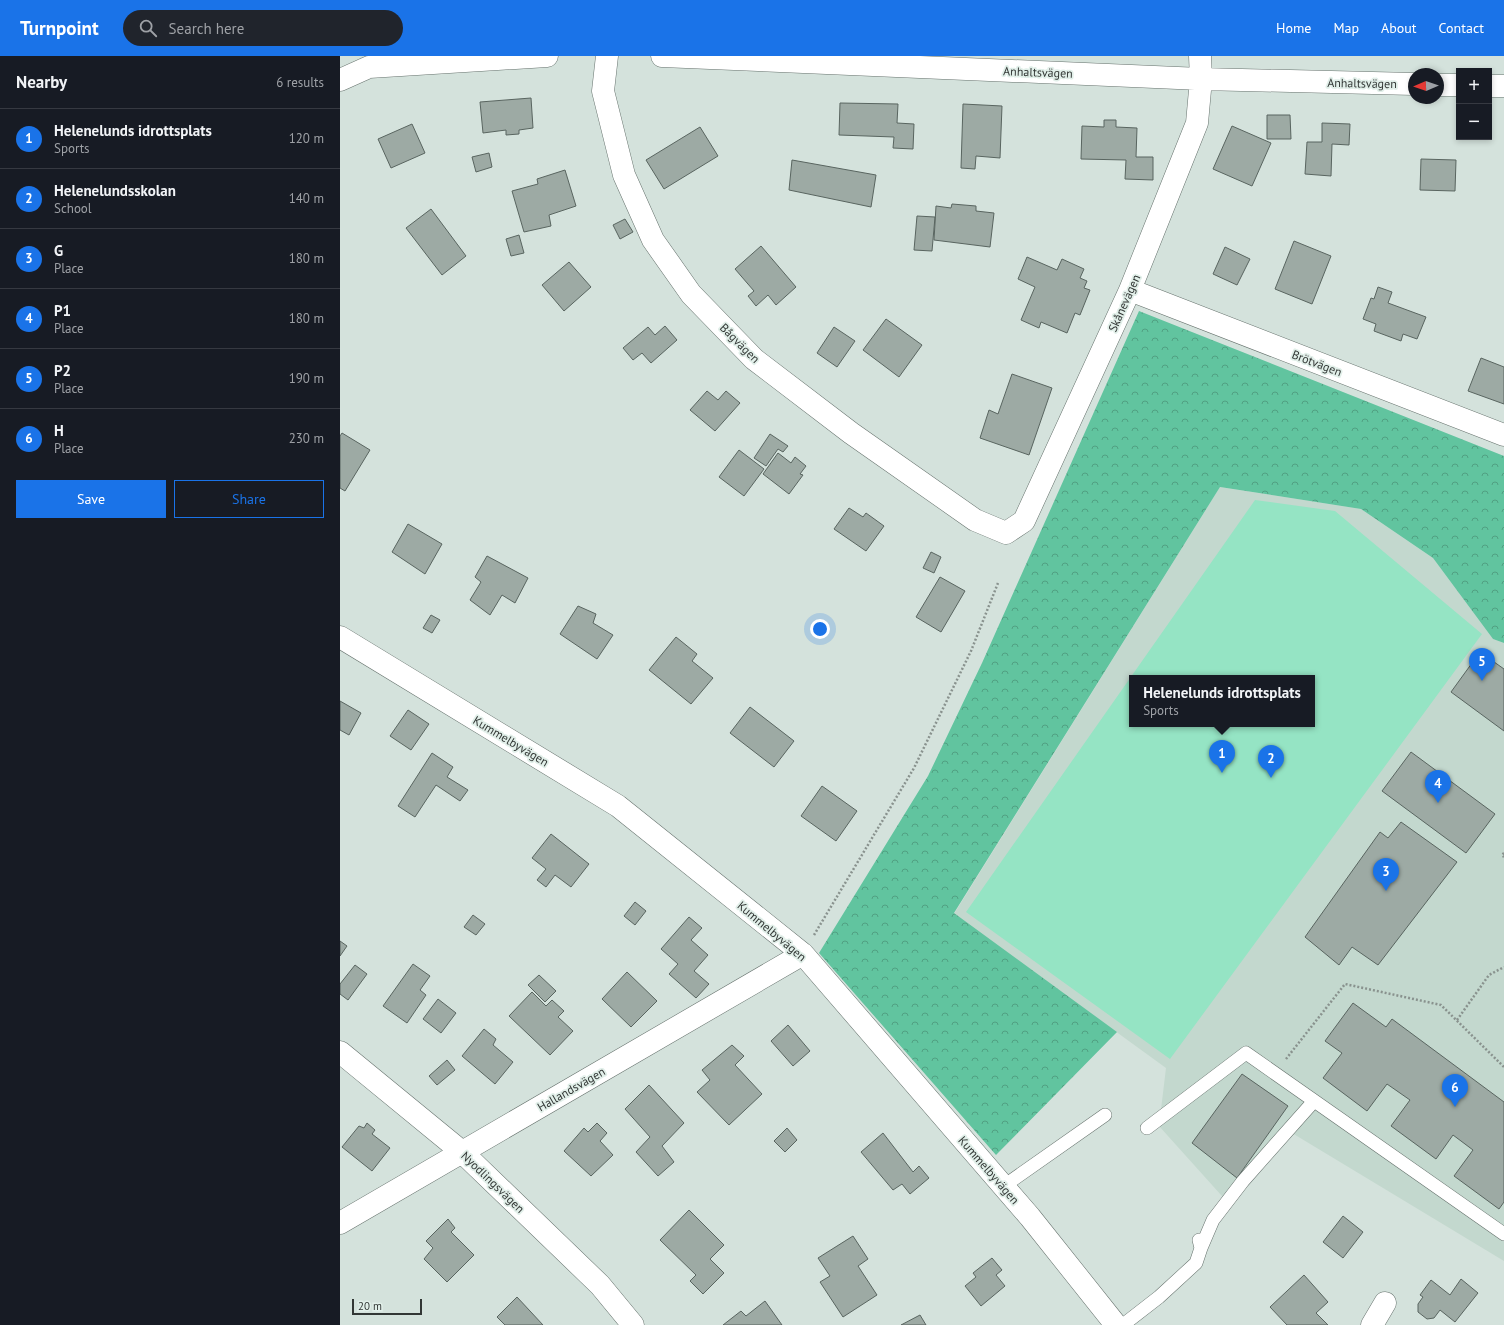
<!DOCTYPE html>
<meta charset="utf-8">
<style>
body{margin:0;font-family:"PT Sans",sans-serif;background:#20242c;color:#f1f3f6}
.controls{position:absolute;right:12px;top:12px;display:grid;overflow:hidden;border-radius:0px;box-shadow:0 2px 6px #0003}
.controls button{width:36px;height:36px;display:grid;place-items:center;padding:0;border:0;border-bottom:1px solid #363941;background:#171b24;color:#f1f3f6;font:20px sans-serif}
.compass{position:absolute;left:1068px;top:12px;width:36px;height:36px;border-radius:50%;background:#171b24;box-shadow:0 2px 6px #0003;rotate:268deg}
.scale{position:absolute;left:12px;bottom:10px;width:70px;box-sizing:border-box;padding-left:4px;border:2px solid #323735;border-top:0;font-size:11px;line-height:14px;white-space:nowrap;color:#323735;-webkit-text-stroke:3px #e1efe9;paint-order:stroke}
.you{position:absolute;left:480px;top:573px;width:14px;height:14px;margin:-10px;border:3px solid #fff;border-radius:50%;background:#1a73e8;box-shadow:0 0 0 6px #1a73e833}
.badge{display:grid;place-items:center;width:26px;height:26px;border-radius:50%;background:#1a73e8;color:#fff;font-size:13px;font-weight:700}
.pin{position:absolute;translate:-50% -33px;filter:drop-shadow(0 1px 2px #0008)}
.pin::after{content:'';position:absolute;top:21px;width:14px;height:12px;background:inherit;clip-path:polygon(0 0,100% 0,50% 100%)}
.popup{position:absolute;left:789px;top:619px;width:186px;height:52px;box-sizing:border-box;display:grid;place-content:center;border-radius:0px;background:#171b24;filter:drop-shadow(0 1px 3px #0005);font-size:13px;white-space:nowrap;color:#9ea1a6}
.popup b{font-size:15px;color:#f1f3f6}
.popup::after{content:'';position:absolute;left:50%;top:100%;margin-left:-8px;border:8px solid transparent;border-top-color:#171b24}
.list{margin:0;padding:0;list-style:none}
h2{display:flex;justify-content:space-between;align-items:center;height:52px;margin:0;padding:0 16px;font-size:17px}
h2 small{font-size:13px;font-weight:400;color:#9ea1a6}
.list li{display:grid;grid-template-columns:26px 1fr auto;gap:12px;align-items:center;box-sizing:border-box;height:60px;padding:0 16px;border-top:1px solid #363941}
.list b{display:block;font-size:15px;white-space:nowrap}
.list p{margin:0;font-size:13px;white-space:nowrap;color:#9ea1a6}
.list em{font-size:13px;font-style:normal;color:#9ea1a6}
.actions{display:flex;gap:8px;padding:12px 16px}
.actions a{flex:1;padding:9px 0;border:1px solid #1a73e8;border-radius:0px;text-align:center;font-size:14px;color:#1a73e8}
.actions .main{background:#1a73e8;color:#fff}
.icon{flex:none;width:22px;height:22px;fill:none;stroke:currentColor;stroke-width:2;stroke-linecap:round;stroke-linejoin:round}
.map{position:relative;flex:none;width:1164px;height:1269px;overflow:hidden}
header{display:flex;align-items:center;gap:24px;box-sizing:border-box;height:56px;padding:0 20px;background:#1a73e8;color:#fff}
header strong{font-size:19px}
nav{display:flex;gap:22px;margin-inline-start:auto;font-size:14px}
.search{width:280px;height:36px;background:#20242c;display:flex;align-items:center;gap:10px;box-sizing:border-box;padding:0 14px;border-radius:22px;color:#9ea1a6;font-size:15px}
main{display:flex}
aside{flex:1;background:#171b24}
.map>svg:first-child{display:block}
</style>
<header>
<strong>Turnpoint</strong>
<div class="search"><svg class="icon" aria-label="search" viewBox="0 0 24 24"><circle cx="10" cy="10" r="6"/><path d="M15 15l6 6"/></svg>Search here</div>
<nav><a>Home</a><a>Map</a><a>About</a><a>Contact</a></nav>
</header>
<main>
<aside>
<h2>Nearby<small>6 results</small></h2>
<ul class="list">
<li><span class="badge">1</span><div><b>Helenelunds idrottsplats</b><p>Sports</p></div><em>120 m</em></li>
<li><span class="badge">2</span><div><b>Helenelundsskolan</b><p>School</p></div><em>140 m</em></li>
<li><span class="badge">3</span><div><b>G</b><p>Place</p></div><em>180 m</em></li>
<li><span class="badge">4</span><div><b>P1</b><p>Place</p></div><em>180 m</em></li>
<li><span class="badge">5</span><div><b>P2</b><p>Place</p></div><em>190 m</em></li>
<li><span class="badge">6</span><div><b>H</b><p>Place</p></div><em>230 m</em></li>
</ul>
<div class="actions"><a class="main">Save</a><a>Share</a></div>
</aside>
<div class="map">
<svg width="1164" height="1269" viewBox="0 0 1164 1269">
<defs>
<pattern id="forest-crowns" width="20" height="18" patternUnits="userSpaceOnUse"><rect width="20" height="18" fill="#61c49f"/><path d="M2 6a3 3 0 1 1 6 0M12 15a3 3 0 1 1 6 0" fill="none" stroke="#51a082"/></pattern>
</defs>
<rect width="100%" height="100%" fill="#d4e2dc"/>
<path fill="#c3d8ce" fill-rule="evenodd" d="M880,431L1021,453L1093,502L1153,583L1164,587V1205L947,1074L890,1149L819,1070L826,1012L614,858ZM792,622H972V668H792Z"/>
<path fill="url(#forest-crowns)" d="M799,255L1164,400V587L1153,583L1093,502L1021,453L880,431L614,857L777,976L656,1099L479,897L588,720L642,607Z"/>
<path fill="#95e4c4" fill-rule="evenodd" d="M915,444L995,455L1142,578L830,1003L626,856ZM792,622H972V668H792Z"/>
<path fill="#9daaa4" stroke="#596560" d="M191,42L193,72L179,74V78L166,79V74L143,77L140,46Z
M500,47L558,48L557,67L574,68L573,93L553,92L554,81L499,79Z
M623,48L662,50L660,102L636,100L635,113L621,112Z
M927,59H950L951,83H927Z
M764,64H776V71L797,72L796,101H813V124L785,123L786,104L741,103L742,70L764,71Z
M982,67L1010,68L1009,89L992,88L991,120L965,118L967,86H982Z
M72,68L85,97L51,112L38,83Z
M892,70L931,87L912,130L873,113Z
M360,71L378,100L324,133L306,104Z
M149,97L152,111L136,116L132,101Z
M1081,103L1116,104L1115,135L1080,134Z
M452,104L536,119L531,151L449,134Z
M225,114L236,150L209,159L211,170L184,176L172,135L198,128L197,123Z
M612,148L636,150V155L654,157L650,191L594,184L596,150L611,152Z
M91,153L126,200L102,219L66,172Z
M577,160L595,161L592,195L574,194Z
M285,163L293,176L280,183L273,169Z
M179,179L184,197L171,200L166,183Z
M954,185L991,200L972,248L935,233Z
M421,190L456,231L436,249L428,239L416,250L408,240L414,235L395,213Z
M885,191L910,203L897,229L873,218Z
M687,201L717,214L722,203L744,213L740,222L747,225L744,232L750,234L740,259L735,257L727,277L701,266L699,272L681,264L695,231L678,223Z
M229,206L251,231L224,255L202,229Z
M1038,231L1052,236L1048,247L1086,261L1077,283L1063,278L1061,285L1034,275L1036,268L1023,263L1031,242L1034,243Z
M546,263L582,289L559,321L523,294Z
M325,270L337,284L311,307L302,297L293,304L283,292L308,271L315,279Z
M494,271L515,285L497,311L477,297Z
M1141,302L1164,311V348L1128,335Z
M672,318L712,332L689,399L640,382L649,354L658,358Z
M367,335L378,344L386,335L400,347L375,375L350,354Z
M2,377L30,394L5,435L0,432V380Z
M430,378L448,390L443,396L438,393L426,410L414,402Z
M399,394L424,413L404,440L379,421Z
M438,397L451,407L455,401L466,410L460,418L463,419L449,438L423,418Z
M509,452L523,461L526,457L544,470L526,495L494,473Z
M68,468L102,488L85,518L52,496Z
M591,496L601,501L594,517L583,512Z
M147,500L188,522L175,547L162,539L150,559L130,544L141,526L135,521Z
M600,521L625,535L601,576L576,561Z
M238,550L256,558L253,567L273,579L257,603L220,578Z
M91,559L100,564L92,577L83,572Z
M336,581L357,598L352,605L373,622L351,648L309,614Z
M1140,596L1164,613V675L1111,636Z
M0,645L21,657L9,679L0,674Z
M410,651L454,685L434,711L390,677Z
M68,654L89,668L71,694L50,680Z
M1071,696L1155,758L1126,797L1042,735Z
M92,697L113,711L107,721L128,734L120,745L96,729L75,761L58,750Z
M482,730L517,755L496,785L461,760Z
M1061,766L1117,806L1038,909L1012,891L999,909L965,881L1040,776L1048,782Z
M211,778L249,808L231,831L215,819L206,831L197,824L206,813L192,802Z
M295,846L306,855L295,869L284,860Z
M133,859L145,868L136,879L124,871Z
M349,861L362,872L351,884L368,899L354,915L369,928L356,942L329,918L338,908L321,893Z
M0,885L7,890L0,900Z
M73,908L90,920L80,934L86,939L67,967L43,950Z
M15,909L27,918L8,944L0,938V928Z
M287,916L317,945L291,971L262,943Z
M199,919L216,935L205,946L188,929Z
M192,936L206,950L212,944L224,955L218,961L233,975L210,999L169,960Z
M98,943L116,957L101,977L83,963Z
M1013,947L1046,971L1052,963L1164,1046V1146L1159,1153L1114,1120L1133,1094L1113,1079L1096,1103L1051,1070L1070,1044L1047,1028L1027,1055L983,1022L1002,997L985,985Z
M448,969L470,995L453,1010L431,985Z
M144,973L156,983L153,989L173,1006L155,1028L122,1000Z
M392,989L404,1000L395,1009L422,1038L389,1069L357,1036L370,1024L362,1014Z
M107,1004L115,1014L97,1029L89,1020Z
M902,1018L948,1050L897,1122L852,1087Z
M309,1029L344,1067L322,1090L334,1106L318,1120L296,1096L310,1081L285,1053Z
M27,1067L35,1074L32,1078L50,1092L32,1115L2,1091L19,1070L24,1072Z
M257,1067L267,1077L260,1085L273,1099L251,1120L224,1095L244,1072L248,1076Z
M447,1072L457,1084L445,1096L434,1085Z
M543,1077L573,1116L579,1110L589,1122L570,1138L562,1128L553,1134L521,1096Z
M349,1154L384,1189L370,1203L384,1217L363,1238L350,1225L356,1219L320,1184Z
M1003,1160L1023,1176L1003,1202L983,1186Z
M108,1163L115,1172L111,1176L134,1199L107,1226L84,1203L93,1192L86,1185Z
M513,1180L528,1203L518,1210L537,1239L503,1261L480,1226L490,1220L478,1202Z
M652,1202L662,1214L656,1219L665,1230L641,1250L625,1230L636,1221L633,1217Z
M964,1219L988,1246L976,1257L988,1269H947L930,1251Z
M1121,1223L1138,1237L1115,1266L1100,1254L1094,1262L1087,1263L1078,1256V1248L1083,1241L1080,1239L1091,1224L1110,1239Z
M177,1241L203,1269H165L157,1261Z
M425,1245L442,1269H383L401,1255L406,1260Z
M580,1259L586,1269H561Z"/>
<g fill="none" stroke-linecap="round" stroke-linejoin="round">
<g stroke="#66726d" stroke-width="14">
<path id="lane" d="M807,1072L906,997L1164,1178
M664,1130L765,1059
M861,1192L873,1164L903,1125L974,1045
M783,1269L819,1241L856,1207L861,1192L859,1184"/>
</g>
<g stroke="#66726d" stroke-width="23">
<path id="street" d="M267,0L263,35L284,119L313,184L351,238L414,303L511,377L635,464L666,477L684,465L790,234L857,67L861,23L860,0
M322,0L861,23L1074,28
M0,24L29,11L207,0
M1098,29H1119
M1149,30H1164
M790,234L1164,379
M0,581L278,750L463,898L690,1161L776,1269
M0,996L122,1096L260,1229L293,1269
M0,1167L463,898
M1032,1269L1045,1247"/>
</g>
<path stroke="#89928e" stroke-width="2.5" stroke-dasharray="2 2" stroke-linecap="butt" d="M1164,797L1162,799L1164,801
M474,879L574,712L631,595L658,527
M1117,964L1149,919L1164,911
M946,1003L1005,928L1101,949L1164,1011"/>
<use href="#lane" stroke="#fff" stroke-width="13"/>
<use href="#street" stroke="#fff" stroke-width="22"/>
</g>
<g text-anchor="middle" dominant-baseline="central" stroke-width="3.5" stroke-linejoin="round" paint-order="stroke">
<g font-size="12" fill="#323735" stroke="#e1efe9">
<text transform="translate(698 16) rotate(2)">Anhaltsvägen</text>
<text transform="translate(1022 27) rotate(1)">Anhaltsvägen</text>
<text transform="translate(784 247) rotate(-66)">Skånevägen</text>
<text transform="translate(400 287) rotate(45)">Bågvägen</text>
<text transform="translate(977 307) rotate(21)">Brötvägen</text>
<text transform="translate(171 685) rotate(31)">Kummelbyvägen</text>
<text transform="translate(432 875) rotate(40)">Kummelbyvägen</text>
<text transform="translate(231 1033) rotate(-30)">Hallandsvägen</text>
<text transform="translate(649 1114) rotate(49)">Kummelbyvägen</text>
<text transform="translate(153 1126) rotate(44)">Nyodlingsvägen</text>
</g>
</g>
</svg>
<div class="controls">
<button>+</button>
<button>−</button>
</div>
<svg class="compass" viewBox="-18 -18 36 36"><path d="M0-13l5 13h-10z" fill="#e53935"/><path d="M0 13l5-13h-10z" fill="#9ea1a6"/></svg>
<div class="scale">20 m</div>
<div class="you"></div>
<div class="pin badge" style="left:882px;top:717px">1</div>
<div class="popup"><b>Helenelunds idrottsplats</b>Sports</div>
<div class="pin badge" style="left:931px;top:722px">2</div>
<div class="pin badge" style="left:1046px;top:835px">3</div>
<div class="pin badge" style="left:1098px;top:747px">4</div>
<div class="pin badge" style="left:1142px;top:625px">5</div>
<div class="pin badge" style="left:1115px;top:1051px">6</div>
</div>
</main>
